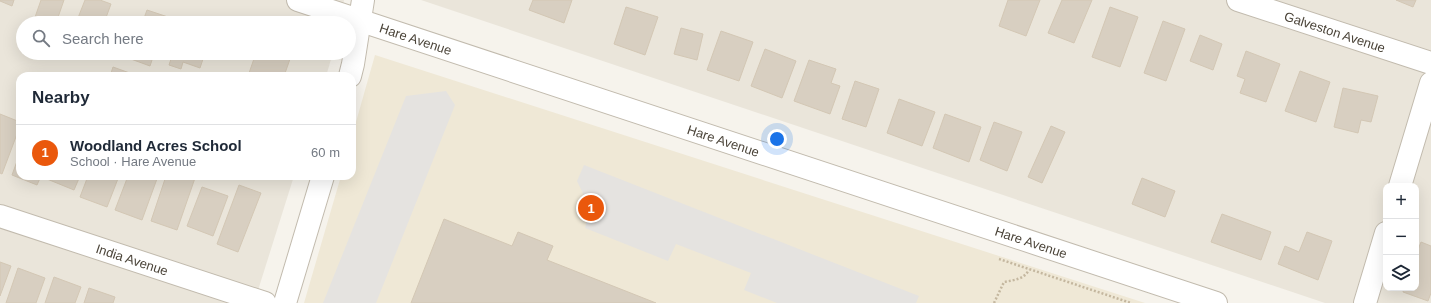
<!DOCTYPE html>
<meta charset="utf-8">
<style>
body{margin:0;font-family:Helvetica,sans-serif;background:#f2f2f3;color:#1f2937}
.controls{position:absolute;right:12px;bottom:12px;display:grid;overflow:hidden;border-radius:8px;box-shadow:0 4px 16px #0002}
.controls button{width:36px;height:36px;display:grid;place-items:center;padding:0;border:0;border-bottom:1px solid #e0e1e3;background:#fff;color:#1f2937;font:20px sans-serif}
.you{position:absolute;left:777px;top:139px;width:14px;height:14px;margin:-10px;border:3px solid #fff;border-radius:50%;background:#1a73e8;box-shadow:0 0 0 6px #1a73e833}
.badge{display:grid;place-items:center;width:26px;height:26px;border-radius:50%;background:#ea580c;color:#fff;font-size:13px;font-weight:700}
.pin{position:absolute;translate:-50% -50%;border:2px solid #fff;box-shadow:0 1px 4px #0006}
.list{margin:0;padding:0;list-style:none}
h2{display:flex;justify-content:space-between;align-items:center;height:52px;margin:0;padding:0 16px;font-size:17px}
h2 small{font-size:13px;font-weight:400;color:#747a83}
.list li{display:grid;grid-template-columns:26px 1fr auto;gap:12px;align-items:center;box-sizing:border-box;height:56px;padding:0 16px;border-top:1px solid #e0e1e3}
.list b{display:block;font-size:15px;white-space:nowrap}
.list p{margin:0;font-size:13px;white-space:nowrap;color:#747a83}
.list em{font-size:13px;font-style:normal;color:#747a83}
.icon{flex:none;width:22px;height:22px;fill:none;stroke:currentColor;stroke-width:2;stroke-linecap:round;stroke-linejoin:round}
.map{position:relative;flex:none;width:1431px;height:303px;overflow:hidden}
.search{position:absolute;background:#fff;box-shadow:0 4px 16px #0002;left:16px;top:16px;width:340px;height:44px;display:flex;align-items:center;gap:10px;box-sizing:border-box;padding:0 14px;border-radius:22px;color:#747a83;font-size:15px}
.panel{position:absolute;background:#fff;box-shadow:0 4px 16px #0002;left:16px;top:72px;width:340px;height:108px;border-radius:12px}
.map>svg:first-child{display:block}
</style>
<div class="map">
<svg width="1431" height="303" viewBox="0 0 1431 303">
<rect width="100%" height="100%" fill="#f6f3ec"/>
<path fill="#eae5da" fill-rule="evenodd" d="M0,0H344L340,23H23V53H333L326,76H20V176H294L254,303H0Z
M421,0H1431V303H1325ZM1386,186H1416V288H1386Z"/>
<path fill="#efe8d6" d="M375,55L1145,303H304L341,176H352V136Z"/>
<path fill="#e5e3e0" d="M446,91L455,105L376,303H323L406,96Z
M584,165L919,296L916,303H777L744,290L751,273L676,244L668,261L585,228L590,208L577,181Z"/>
<path fill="#d8cfc1" stroke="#d3c7b4" d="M0,0H14L12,6L0,1Z
M41,0H64L56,23H33Z
M85,0H100L111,4L104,23H76Z
M533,0H572L564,23L529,10Z
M1008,0H1040L1026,36L999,26Z
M1062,0H1092L1074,43L1048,33Z
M1396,0H1416L1413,7Z
M626,7L658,17L645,55L614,44Z
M1110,7L1138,17L1120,67L1092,57Z
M147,10L177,20L176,23H132L134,17L143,21Z
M1163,21L1185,29L1166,81L1144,73Z
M681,28L703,34L697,60L674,54Z
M721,31L753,42L739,81L707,70Z
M1200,35L1222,44L1213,70L1190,61Z
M765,49L796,61L782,98L751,86Z
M1246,51L1280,64L1266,102L1240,93L1245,79L1237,76Z
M121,53H165L163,57L154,54L150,66L120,55Z
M173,53H205L200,68L183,62L181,69L169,65Z
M256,53H274L290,59L284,76H248Z
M809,60L836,69L831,83L840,86L830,114L794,101Z
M113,67L138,76H110Z
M1300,71L1330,82L1316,122L1285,111Z
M855,81L879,89L866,127L842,119Z
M1343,88L1378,96L1371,122L1361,120L1358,133L1334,127Z
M899,99L935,112L922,146L887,133Z
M0,114L20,122V126L2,174L0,173Z
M945,114L981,127L969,162L933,148Z
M994,122L1022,132L1007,171L980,160Z
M1051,126L1065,132L1042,183L1028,177Z
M20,153V176H41L37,185L12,175Z
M49,176H80L74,190L47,179Z
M88,176H119L107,207L80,197Z
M128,176H158L142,220L115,210Z
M166,176H190L195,178L177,230L151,221Z
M1142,178L1175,191L1165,217L1132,204Z
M239,185L261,193L238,252L217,244Z
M202,187L228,196L213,236L187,226Z
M1222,214L1271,232L1261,260L1211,242Z
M444,219L512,246L518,232L553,246L547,260L656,303H411Z
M1307,232L1332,241L1318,280L1278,264L1285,246L1299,252Z
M1421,242L1431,246V293L1428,301L1403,292L1404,288H1416V255Z
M0,262L11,266L0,296Z
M18,268L45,278L36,303H6Z
M54,277L81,287L75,303H45Z
M89,288L115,297L113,303H84Z"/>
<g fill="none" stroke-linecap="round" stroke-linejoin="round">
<g stroke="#c2bbae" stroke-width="24">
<g id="minor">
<path id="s1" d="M298,0L1216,303"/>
<path id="s2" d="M1238,0L1431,63"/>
<path d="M350,76L353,64L363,0"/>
<path d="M1400,186L1431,83"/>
<path id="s3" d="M0,216L265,303"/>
<path d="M285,303L323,176"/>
<path d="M1365,303L1386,233"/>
</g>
</g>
<path stroke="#c4b79f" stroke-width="2.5" stroke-dasharray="2 2" stroke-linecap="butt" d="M999,259L1131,303
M994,303L1004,282C1015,280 1024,279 1029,270"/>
<use href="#minor" stroke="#fff" stroke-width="22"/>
</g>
<g text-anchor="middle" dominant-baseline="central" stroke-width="4" stroke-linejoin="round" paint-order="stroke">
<g font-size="13" fill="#4b4439" stroke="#fff">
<text stroke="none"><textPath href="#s2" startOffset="102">Galveston Avenue</textPath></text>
<text stroke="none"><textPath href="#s1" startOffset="124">Hare Avenue</textPath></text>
<text stroke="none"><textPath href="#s1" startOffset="448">Hare Avenue</textPath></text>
<text stroke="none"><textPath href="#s1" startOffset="772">Hare Avenue</textPath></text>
<text stroke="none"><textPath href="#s3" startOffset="139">India Avenue</textPath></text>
</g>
</g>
</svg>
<div class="controls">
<button>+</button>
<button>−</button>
<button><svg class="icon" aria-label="layers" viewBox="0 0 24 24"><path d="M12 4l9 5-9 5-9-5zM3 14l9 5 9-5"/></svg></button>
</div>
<div class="you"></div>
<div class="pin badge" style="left:591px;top:208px">1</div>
<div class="search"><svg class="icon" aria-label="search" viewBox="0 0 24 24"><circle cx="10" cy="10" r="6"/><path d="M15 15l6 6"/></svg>Search here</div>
<section class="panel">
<h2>Nearby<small></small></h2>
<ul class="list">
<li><span class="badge">1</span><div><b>Woodland Acres School</b><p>School · Hare Avenue</p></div><em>60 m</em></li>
</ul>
</section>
</div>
